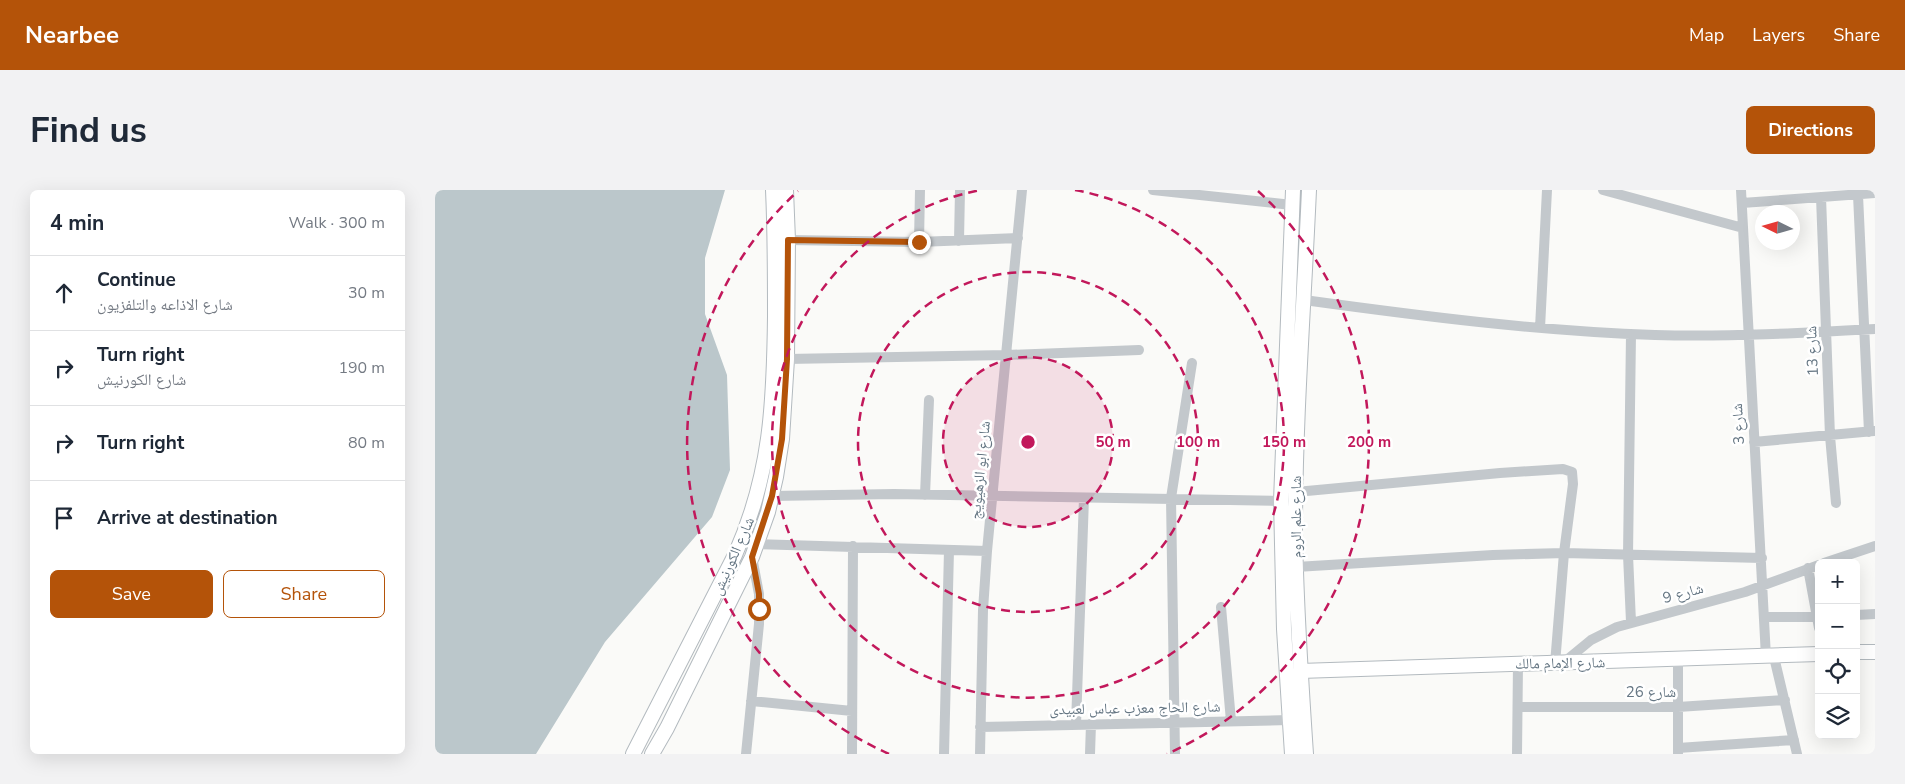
<!DOCTYPE html>
<meta charset="utf-8">
<style>
body{margin:0;font-family:"Nunito Sans","Noto Naskh Arabic",sans-serif;background:#f2f2f3;color:#1f2937}
.controls{position:absolute;right:15px;bottom:15px;display:grid;overflow:hidden;border-radius:8px;box-shadow:0 5px 20px #0002}
.controls button{width:45px;height:45px;display:grid;place-items:center;padding:0;border:0;border-bottom:1px solid #e0e1e3;background:#fff;color:#1f2937;font:25px sans-serif}
.compass{position:absolute;left:1320px;top:15px;width:45px;height:45px;border-radius:50%;background:#fff;box-shadow:0 5px 20px #0002;rotate:275deg}
.stop{position:absolute;width:15px;height:15px;margin:-11px;border:4px solid #b45309;border-radius:50%;background:#fff}
.stop.end{background:#b45309;border-color:#fff;box-shadow:0 1px 5px #0008}
.list{margin:0;padding:0;list-style:none}
h2{display:flex;justify-content:space-between;align-items:center;height:65px;margin:0;padding:0 20px;font-size:21px}
h2 small{font-size:16px;font-weight:400;color:#747a83}
.list li{display:grid;grid-template-columns:32px 1fr auto;gap:15px;align-items:center;box-sizing:border-box;height:75px;padding:0 20px;border-top:1px solid #e0e1e3}
.list b{display:block;font-size:19px;white-space:nowrap}
.list p{margin:0;font-size:16px;white-space:nowrap;color:#747a83}
.list em{font-size:16px;font-style:normal;color:#747a83}
.actions{display:flex;gap:10px;padding:15px 20px}
.actions a{flex:1;padding:11px 0;border:1px solid #b45309;border-radius:8px;text-align:center;font-size:18px;color:#b45309}
.actions .main{background:#b45309;color:#fff}
.icon{flex:none;width:28px;height:28px;fill:none;stroke:currentColor;stroke-width:2;stroke-linecap:round;stroke-linejoin:round}
.map{position:relative;flex:none;width:1440px;height:564px;overflow:hidden;border-radius:8px}
header{display:flex;align-items:center;gap:30px;box-sizing:border-box;height:70px;padding:0 25px;background:#b45309;color:#fff}
header strong{font-size:24px}
nav{display:flex;gap:28px;margin-inline-start:auto;font-size:18px}
.intro{display:flex;align-items:center;justify-content:space-between;box-sizing:border-box;height:120px;padding:0 30px}
h1{margin:0;font-size:35px}
.button{padding:12px 22px;border-radius:8px;background:#b45309;color:#fff;font-size:18px;font-weight:700}
main{display:flex;gap:30px;padding:0 30px}
aside{flex:1;background:#fff;border-radius:8px;box-shadow:0 5px 20px #0002}
.map>svg:first-child{display:block}
</style>
<header>
<strong>Nearbee</strong>
<nav><a>Map</a><a>Layers</a><a>Share</a></nav>
</header>
<div class="intro"><h1>Find us</h1><a class="button">Directions</a></div>
<main>
<aside>
<h2>4 min<small>Walk · 300 m</small></h2>
<ul class="list">
<li><svg class="icon" aria-label="ahead" viewBox="0 0 24 24"><path d="M12 20V5M6 11l6-6 6 6"/></svg><div><b>Continue</b><p>شارع الاذاعه والتلفزيون</p></div><em>30 m</em></li>
<li><svg class="icon" aria-label="right" viewBox="0 0 24 24"><path d="M7 20v-9h11M14 6l5 5-5 5"/></svg><div><b>Turn right</b><p>شارع الكورنيش</p></div><em>190 m</em></li>
<li><svg class="icon" aria-label="right" viewBox="0 0 24 24"><path d="M7 20v-9h11M14 6l5 5-5 5"/></svg><div><b>Turn right</b></div><em>80 m</em></li>
<li><svg class="icon" aria-label="arrive" viewBox="0 0 24 24"><path d="M6 21V4h12l-3 4 3 4H6"/></svg><div><b>Arrive at destination</b></div></li>
</ul>
<div class="actions"><a class="main">Save</a><a>Share</a></div>
</aside>
<div class="map">
<svg width="1440" height="564" viewBox="0 0 1440 564">
<rect width="100%" height="100%" fill="#fafaf8"/>
<path fill="#bbc7cb" d="M0,0H290L270,68V124L292,185L295,280L277,327L170,452L101,564H0Z"/>
<g fill="none" stroke-linecap="round" stroke-linejoin="round">
<g stroke="#b3babf" stroke-width="16">
<path id="secondary" d="M1421,462H1440
M865,481L1384,464
M198,564L300,365C336,284 339,213 340,126C340,84 340,42 338,0
M217,564L232,538L317,367L333,322L341,287L347,249L352,169L353,50L351,0
M857,564L849,439L846,311L858,0
M871,564C866,490 861,415 860,341C860,228 869,113 874,0"/>
</g>
<path stroke="#c3c8cc" stroke-width="10" d="M718,0L857,15
M1168,0L1308,38
M1306,0L1331,467
M1423,5L1434,242
M1386,7L1395,246L1401,313
M1307,13L1440,3
M353,50L484,52L583,48
M524,51L525,0
M484,52L485,0
M869,110C986,126 1102,141 1220,145C1294,147 1367,143 1440,139
M1105,138L1112,0
M352,169L572,165L704,160
M1319,252L1439,241
M861,302L1065,283L1128,279L1137,282L1138,294L1129,363L1120,474
M490,305L494,210
M337,306L459,304L846,311
M322,354L552,361
M1389,373L1440,356
M861,377L1058,365L1129,363L1327,368
M1373,378L1384,438
M786,417L796,531
M1421,425L1440,424
M1330,427H1384
M1196,432L1193,365L1196,144
M1339,467L1362,564
M1243,470V563
M1128,473L1156,450L1182,437L1310,402L1384,375
M316,511L417,521
M1083,517H1243L1350,510
M641,534L649,308
M545,537L854,530
M1243,558L1359,550
M311,564L324,434V404L317,367
M417,564L418,356
M509,564L514,360
M545,564L548,420L552,361L587,0
M655,564L656,534
M740,564L736,308L757,173
M1082,564L1083,474"/>
<use href="#secondary" stroke="#fff" stroke-width="14"/>
</g>
<g fill="none" stroke-linecap="round" stroke-linejoin="round">
<path stroke="#b45309" stroke-width="6" d="M324,419V404L317,367L337,306L347,249L352,169L353,50L484,52"/>
</g>
<circle cx="593" cy="252" r="85" fill="#c2185b" fill-opacity=".12"/>
<g fill="none" stroke="#c2185b" stroke-width="2.5" stroke-dasharray="9 6">
<circle cx="593" cy="252" r="85"/>
<circle cx="593" cy="252" r="170"/>
<path d="M640 0A256 256 0 1 1 546 0"/>
<path d="M454 564A341 341 0 0 1 363 1M823 1A341 341 0 0 1 732 564"/>
</g>
<g text-anchor="middle" dominant-baseline="central" stroke-width="5" stroke-linejoin="round" paint-order="stroke">
<g font-size="15" fill="#657683" stroke="#fff">
<text transform="translate(1377 161) rotate(-92)">شارع 13</text>
<text transform="translate(1303 234) rotate(-93)">شارع 3</text>
<text transform="translate(545 280) rotate(-84)">شارع ابو الزهيويج</text>
<text transform="translate(861 327) rotate(-90)">شارع علم الروم</text>
<text transform="translate(298 366) rotate(-66)">شارع الكورنيش</text>
<text transform="translate(1248 403) rotate(-15)">شارع 9</text>
<text transform="translate(1125 473) rotate(-1)">شارع الإمام مالك</text>
<text x="1216" y="502">شارع 26</text>
<text transform="translate(700 518) rotate(-1)">شارع الحاج معزب عباس لعبيدى</text>
</g>
</g>
<circle cx="593" cy="252" r="8" fill="#c2185b" stroke="#fff" stroke-width="2.5"/>
<g font-size="15" text-anchor="middle" font-weight="bold" fill="#c2185b" stroke="#fff" stroke-width="5" stroke-linejoin="round" paint-order="stroke">
<text x="678" y="257">50 m</text>
<text x="763" y="257">100 m</text>
<text x="849" y="257">150 m</text>
<text x="934" y="257">200 m</text>
</g>
</svg>
<div class="controls">
<button>+</button>
<button>−</button>
<button><svg class="icon" aria-label="locate" viewBox="0 0 24 24"><circle cx="12" cy="12" r="6"/><path d="M12 2v4M12 18v4M2 12h4M18 12h4"/></svg></button>
<button><svg class="icon" aria-label="layers" viewBox="0 0 24 24"><path d="M12 4l9 5-9 5-9-5zM3 14l9 5 9-5"/></svg></button>
</div>
<svg class="compass" viewBox="-18 -18 36 36"><path d="M0-13l5 13h-10z" fill="#e53935"/><path d="M0 13l5-13h-10z" fill="#747a83"/></svg>
<div class="stop" style="left:324px;top:419px"></div>
<div class="stop end" style="left:484px;top:52px"></div>
</div>
</main>
